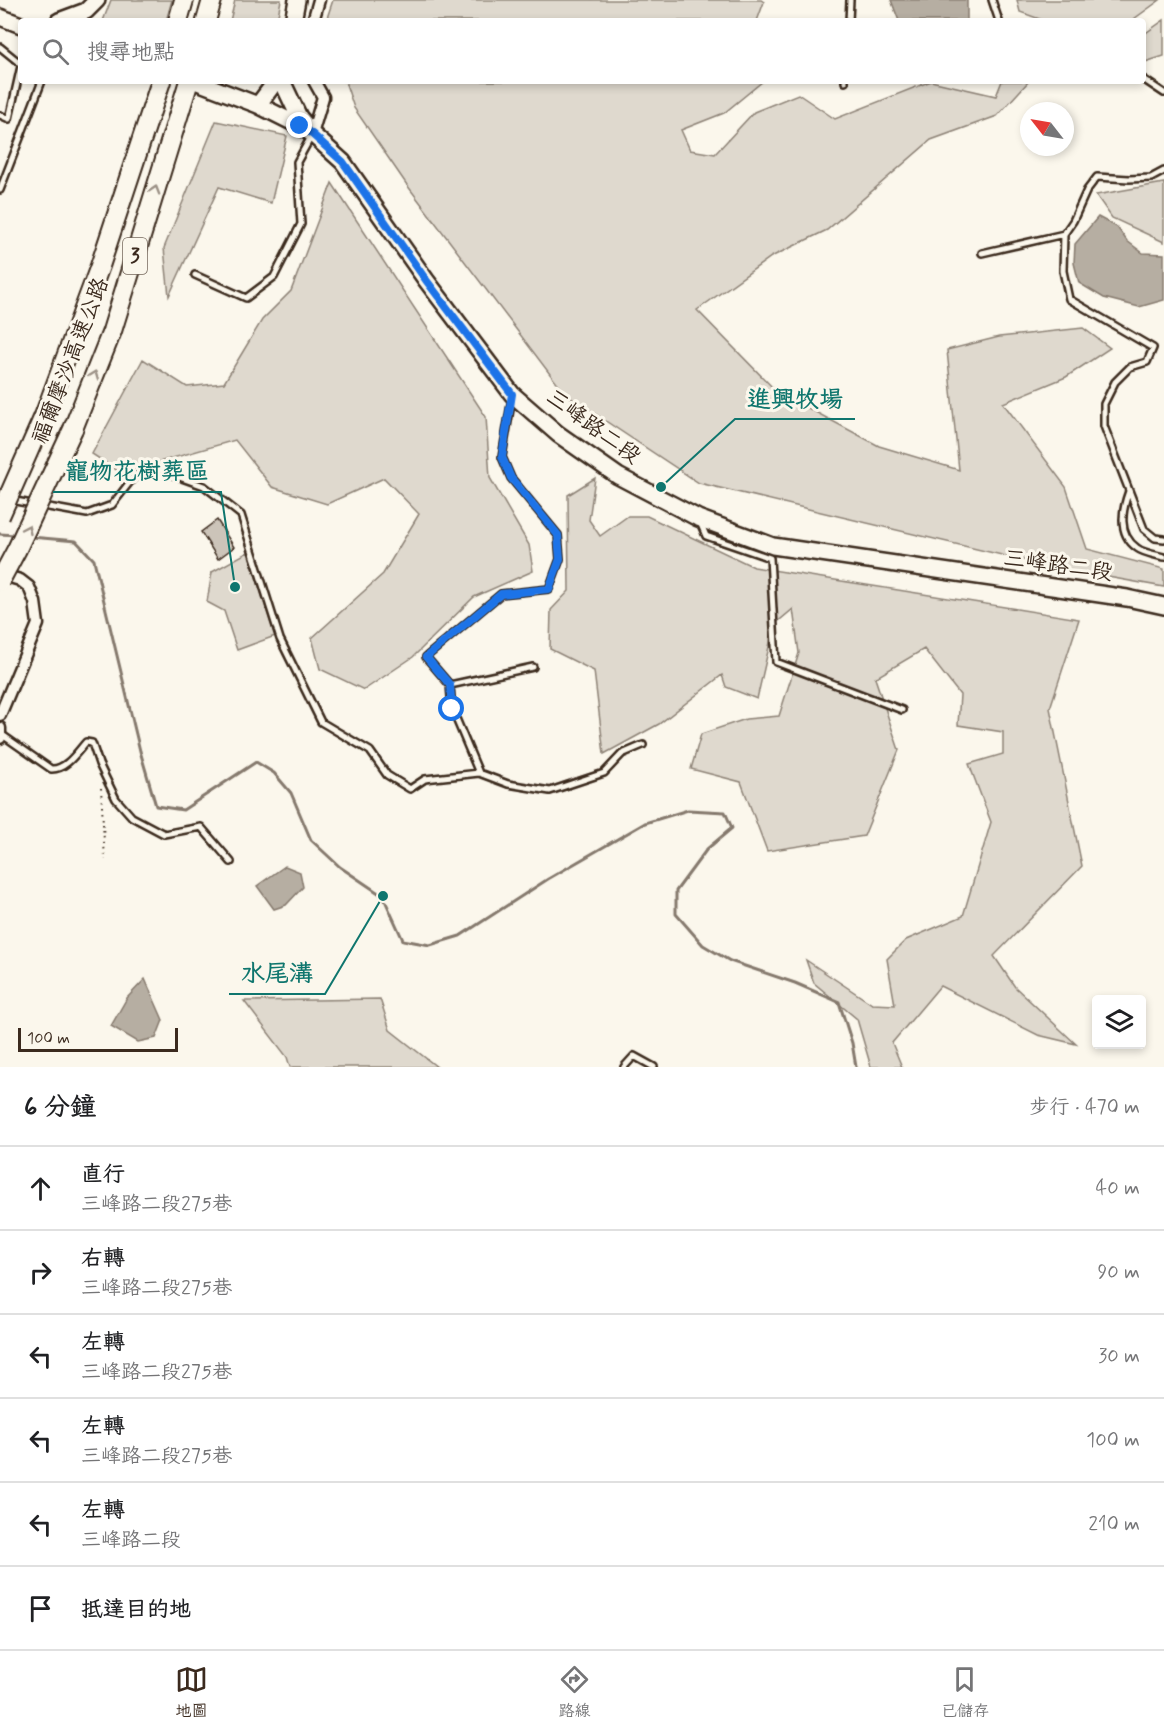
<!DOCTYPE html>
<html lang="zh-TW">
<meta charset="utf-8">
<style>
body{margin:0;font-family:Mynerve,"LXGW WenKai TC",sans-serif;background:#f6f6f6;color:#202124}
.controls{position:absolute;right:18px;bottom:18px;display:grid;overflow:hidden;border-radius:6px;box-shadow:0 3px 9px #0003}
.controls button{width:54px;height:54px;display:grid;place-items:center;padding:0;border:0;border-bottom:2px solid #e0e0e0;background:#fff;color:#202124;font:30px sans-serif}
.compass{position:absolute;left:1020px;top:102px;width:54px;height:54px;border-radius:50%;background:#fff;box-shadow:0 3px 9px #0003;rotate:301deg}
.scale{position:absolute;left:18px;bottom:15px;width:160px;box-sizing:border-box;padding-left:6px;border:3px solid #3b2a1e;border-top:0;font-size:16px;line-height:21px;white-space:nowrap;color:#3b2a1e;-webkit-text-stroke:4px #fbf7ec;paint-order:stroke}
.stop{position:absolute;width:18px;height:18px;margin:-14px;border:4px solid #1a73e8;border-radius:50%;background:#fff}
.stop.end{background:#1a73e8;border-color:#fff;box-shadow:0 2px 6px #0008}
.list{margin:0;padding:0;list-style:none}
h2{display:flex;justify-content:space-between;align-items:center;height:78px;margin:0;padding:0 24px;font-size:26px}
h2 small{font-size:20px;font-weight:400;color:#757577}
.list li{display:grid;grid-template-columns:39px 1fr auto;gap:18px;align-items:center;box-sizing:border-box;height:84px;padding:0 24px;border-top:2px solid #e0e0e0}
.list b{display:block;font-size:22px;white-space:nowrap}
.list p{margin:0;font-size:20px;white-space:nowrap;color:#757577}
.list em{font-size:20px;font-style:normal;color:#757577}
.icon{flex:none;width:33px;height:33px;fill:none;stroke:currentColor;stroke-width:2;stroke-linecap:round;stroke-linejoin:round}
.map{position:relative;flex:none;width:1164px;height:1067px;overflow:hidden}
.search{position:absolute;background:#fff;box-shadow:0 3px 9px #0003;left:18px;right:18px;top:18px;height:66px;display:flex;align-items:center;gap:15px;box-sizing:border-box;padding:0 21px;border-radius:6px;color:#757577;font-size:22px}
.sheet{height:582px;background:#fff}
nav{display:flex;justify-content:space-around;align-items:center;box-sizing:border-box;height:84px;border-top:2px solid #e0e0e0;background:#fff;font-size:16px;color:#757577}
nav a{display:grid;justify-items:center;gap:3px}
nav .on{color:#3b2a1e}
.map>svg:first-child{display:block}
</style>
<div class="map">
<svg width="1164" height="1067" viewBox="0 0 1164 1067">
<rect width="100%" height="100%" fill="#fbf7ec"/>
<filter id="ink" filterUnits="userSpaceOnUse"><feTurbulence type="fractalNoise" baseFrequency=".0167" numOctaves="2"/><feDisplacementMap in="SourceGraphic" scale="12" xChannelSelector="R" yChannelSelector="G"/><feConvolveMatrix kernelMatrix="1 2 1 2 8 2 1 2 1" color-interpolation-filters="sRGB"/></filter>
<g filter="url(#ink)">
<path fill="#dfd9ce" stroke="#8d8276" stroke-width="1.5" d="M111,0H172L166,21H103Z
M235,0H281L277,21H230Z
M333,0H761L764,2L757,21H326Z
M1017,0H1160L1131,21H1045L1020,12Z
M1164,20V56L1145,62L1143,59V35Z
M345,81H763L724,113L681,130L690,150L715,154L754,112L798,94L835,119L931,81L996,96L1002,81H1029L997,116L931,140L827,230L771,257L697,310L776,391L879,446L959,470L947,350L999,337L1083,328L1110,348L1066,377L1003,403L1066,487L1087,549L1164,569V587L1052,567L699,483L565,394L407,185L354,108Z
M216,121L287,136L271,203L219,187L169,296L164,248Z
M332,183L486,417L490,478L529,545L533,571L474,597L413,657L364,690L320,669L312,638L383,574L419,514L384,478L327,504L272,487L235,440L121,473L92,454L143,359L187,387L224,383L262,320L291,291Z
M1164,183V242L1112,218L1096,195Z
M595,478L589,520L600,536L628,516H647L754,567L1079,619L1050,708L1082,866L994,956L1015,987L1076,1044L1038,1035L940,986L892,1043L902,1067H871L857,1019L814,983L806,960L872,1004L895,1005L887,959L906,940L963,916L991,822L969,764L1003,754V732L958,725L960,695L924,649L875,678L899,750L864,836L767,851L741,782L691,769L701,734L746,719L779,716L799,653L793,609L774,625L757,699L726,687L722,675L659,724L604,754L594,671L550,649L551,610L569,591L568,495Z
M248,552L275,636L237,650L224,611L207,602L212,572Z
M380,999L390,1030L437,1067H290L287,1057L244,1001Z"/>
<path fill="#b6aea2" stroke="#85796d" stroke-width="1.5" d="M891,0H967V21H899Z
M1098,217L1117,227L1127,241L1143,253L1164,254V300L1139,307L1104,298L1079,283L1074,263L1075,244Z
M285,866L300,872L303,887L286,905L274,909L257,886Z
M145,979L163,1020L156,1038L138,1042L111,1026L127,998Z"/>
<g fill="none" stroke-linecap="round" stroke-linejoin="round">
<path stroke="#85796d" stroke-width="3" d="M0,534L16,535
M31,537L76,541L94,560L140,751L156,806L183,810L256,762L274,773L291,793L311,840L340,867L383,896L403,940L430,945L460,936L548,879L645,823L688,810L725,812L732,828L707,849L676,891V914L703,945L730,961L795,983L839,1002L852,1043L856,1067"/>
</g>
<path fill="#ccc4b9" stroke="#3b2a1e" stroke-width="1.5" d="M217,520L234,547L218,559L201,532Z"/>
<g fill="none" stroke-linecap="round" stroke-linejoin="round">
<g stroke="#3b2a1e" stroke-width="10">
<path id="lane" d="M992,0L999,21
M849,21L850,0
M0,47L21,64
M1143,79L1164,93
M845,82V81
M0,115L9,119L21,66
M1164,171L1151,178L1129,179L1097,177L1087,190L1073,221L1064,234L1063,271L1069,299L1153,348L1147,362L1130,367L1115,382L1104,404V426L1144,529L1155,538L1164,539
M0,190L42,81
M982,253L1064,234
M195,275L246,298L274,277L301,224L297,162L312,135
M512,398L502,457L511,478L558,535L560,559L549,589L501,594L426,657L450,685L533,667
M1129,491C1122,510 1117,534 1137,548C1143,553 1156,555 1164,557
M10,500L87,514L112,505L133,478L157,469L204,486L241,515L280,639L321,722L370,751L387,775L410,789L425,779L479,773L452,709L450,685
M700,522L706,536L770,558L776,662L902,710
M1,734L51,769C66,770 77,752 86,742L92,743L99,764L116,799L132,817L164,834L201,827L231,862
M479,773L508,784L550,791L604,773L622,754L643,745
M624,1067L634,1056L654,1067"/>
</g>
<g stroke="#3b2a1e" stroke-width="15">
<path id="street" d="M313,21L319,0
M312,134L323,97L314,81
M0,574L20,580L29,587L35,602L38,624L0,715
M0,728V738"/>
</g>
<g stroke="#3b2a1e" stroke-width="20">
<path id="secondary" d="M0,17L21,25
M59,21L86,11L97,0
M293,21L297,0
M195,81L258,105L300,126L312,134L343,162L426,280L512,394L558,434L618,476L698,518L773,546L1127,598L1164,606
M282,81L299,117L309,129
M258,105L276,81"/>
</g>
<g stroke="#3b2a1e" stroke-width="22">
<path id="highway" d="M178,21L184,0
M206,21L212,0
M44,416L100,266L161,81
M73,429L112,331L189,81"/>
</g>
<path stroke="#3b2a1e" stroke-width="2" stroke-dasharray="1.5 4.5" stroke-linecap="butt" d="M101,788L105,860"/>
<use href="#lane" stroke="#fbf7ec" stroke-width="5"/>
<use href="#street" stroke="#fbf7ec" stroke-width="10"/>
<use href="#secondary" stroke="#fbf7ec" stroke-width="15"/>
<use href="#highway" stroke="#fbf7ec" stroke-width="18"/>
<g stroke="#3b2a1e" stroke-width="22" stroke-linecap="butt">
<path id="highway-bridge" d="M0,516L44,416
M0,581L17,549L73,429"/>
</g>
<use href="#highway-bridge" stroke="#fbf7ec" stroke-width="18"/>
</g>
<defs><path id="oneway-chevron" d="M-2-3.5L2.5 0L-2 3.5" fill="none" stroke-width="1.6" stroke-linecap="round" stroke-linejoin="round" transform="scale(1.5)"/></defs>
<g stroke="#9b9085">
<use href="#oneway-chevron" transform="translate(155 190) rotate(-73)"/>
<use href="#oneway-chevron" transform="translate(94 375) rotate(-69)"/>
<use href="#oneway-chevron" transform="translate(27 529) rotate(-65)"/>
</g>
</g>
<g fill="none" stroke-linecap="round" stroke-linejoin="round" filter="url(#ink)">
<path stroke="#1a73e8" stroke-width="8" d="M300,126L312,134L343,162L426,280L512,394L502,457L511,478L558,535L560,559L549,589L501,594L426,657L450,685L452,709"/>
</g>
<g text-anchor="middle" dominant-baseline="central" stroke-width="6" stroke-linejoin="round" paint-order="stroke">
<rect fill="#fbf7ec" stroke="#75685c" stroke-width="1.5" x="123" y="238" width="24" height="36" rx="4.5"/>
<g font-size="21" font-weight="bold" fill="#3b2a1e">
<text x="135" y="256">3</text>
</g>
<g font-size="22" fill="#3b2a1e" stroke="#fbf7ec">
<text transform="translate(71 361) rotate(-69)">福爾摩沙高速公路</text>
<text transform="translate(593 427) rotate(36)">三峰路二段</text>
<text transform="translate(1058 566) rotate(8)">三峰路二段</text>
</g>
</g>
<path fill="none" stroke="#0f766e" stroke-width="2" d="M661 487L735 419H855M235 587L221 492H53M383 896L325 994H229"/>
<g fill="#0f766e" stroke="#fbf7ec" stroke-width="2">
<circle cx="661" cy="487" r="6"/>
<circle cx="235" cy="587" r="6"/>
<circle cx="383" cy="896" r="6"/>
</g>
<g font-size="24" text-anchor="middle" font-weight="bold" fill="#0f766e" stroke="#fbf7ec" stroke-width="6" stroke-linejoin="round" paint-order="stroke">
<text x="795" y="407">進興牧場</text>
<text x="137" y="479">寵物花樹葬區</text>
<text x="277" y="981">水尾溝</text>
</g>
</svg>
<div class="controls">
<button><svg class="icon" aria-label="layers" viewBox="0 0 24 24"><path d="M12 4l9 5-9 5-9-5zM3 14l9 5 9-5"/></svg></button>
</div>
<svg class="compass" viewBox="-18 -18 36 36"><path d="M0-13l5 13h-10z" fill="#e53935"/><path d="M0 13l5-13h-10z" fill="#757577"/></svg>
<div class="scale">100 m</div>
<div class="stop" style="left:452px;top:709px"></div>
<div class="stop end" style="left:300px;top:126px"></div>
<div class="search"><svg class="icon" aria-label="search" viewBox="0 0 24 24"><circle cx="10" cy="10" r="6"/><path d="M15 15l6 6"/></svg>搜尋地點</div>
</div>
<section class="sheet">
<h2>6 分鐘<small>步行 · 470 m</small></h2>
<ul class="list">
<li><svg class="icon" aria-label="ahead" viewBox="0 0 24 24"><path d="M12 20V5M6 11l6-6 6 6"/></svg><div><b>直行</b><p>三峰路二段275巷</p></div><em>40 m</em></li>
<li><svg class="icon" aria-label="right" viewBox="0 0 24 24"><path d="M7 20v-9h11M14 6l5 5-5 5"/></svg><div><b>右轉</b><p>三峰路二段275巷</p></div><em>90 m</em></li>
<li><svg class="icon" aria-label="left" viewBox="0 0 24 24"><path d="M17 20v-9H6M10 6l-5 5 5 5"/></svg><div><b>左轉</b><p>三峰路二段275巷</p></div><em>30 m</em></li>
<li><svg class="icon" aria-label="left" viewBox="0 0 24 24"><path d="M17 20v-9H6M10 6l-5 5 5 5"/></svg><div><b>左轉</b><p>三峰路二段275巷</p></div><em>100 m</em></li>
<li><svg class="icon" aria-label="left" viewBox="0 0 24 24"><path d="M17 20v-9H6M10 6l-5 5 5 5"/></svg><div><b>左轉</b><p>三峰路二段</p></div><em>210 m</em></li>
<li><svg class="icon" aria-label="arrive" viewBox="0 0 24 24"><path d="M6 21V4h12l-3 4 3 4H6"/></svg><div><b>抵達目的地</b></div></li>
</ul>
</section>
<nav>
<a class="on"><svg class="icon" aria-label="map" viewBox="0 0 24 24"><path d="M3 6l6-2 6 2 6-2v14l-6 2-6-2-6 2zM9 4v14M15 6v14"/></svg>地圖</a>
<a><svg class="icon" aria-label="directions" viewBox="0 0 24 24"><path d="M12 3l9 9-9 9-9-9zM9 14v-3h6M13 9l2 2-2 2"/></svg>路線</a>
<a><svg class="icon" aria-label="saved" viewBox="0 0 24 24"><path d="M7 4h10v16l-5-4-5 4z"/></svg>已儲存</a>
</nav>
